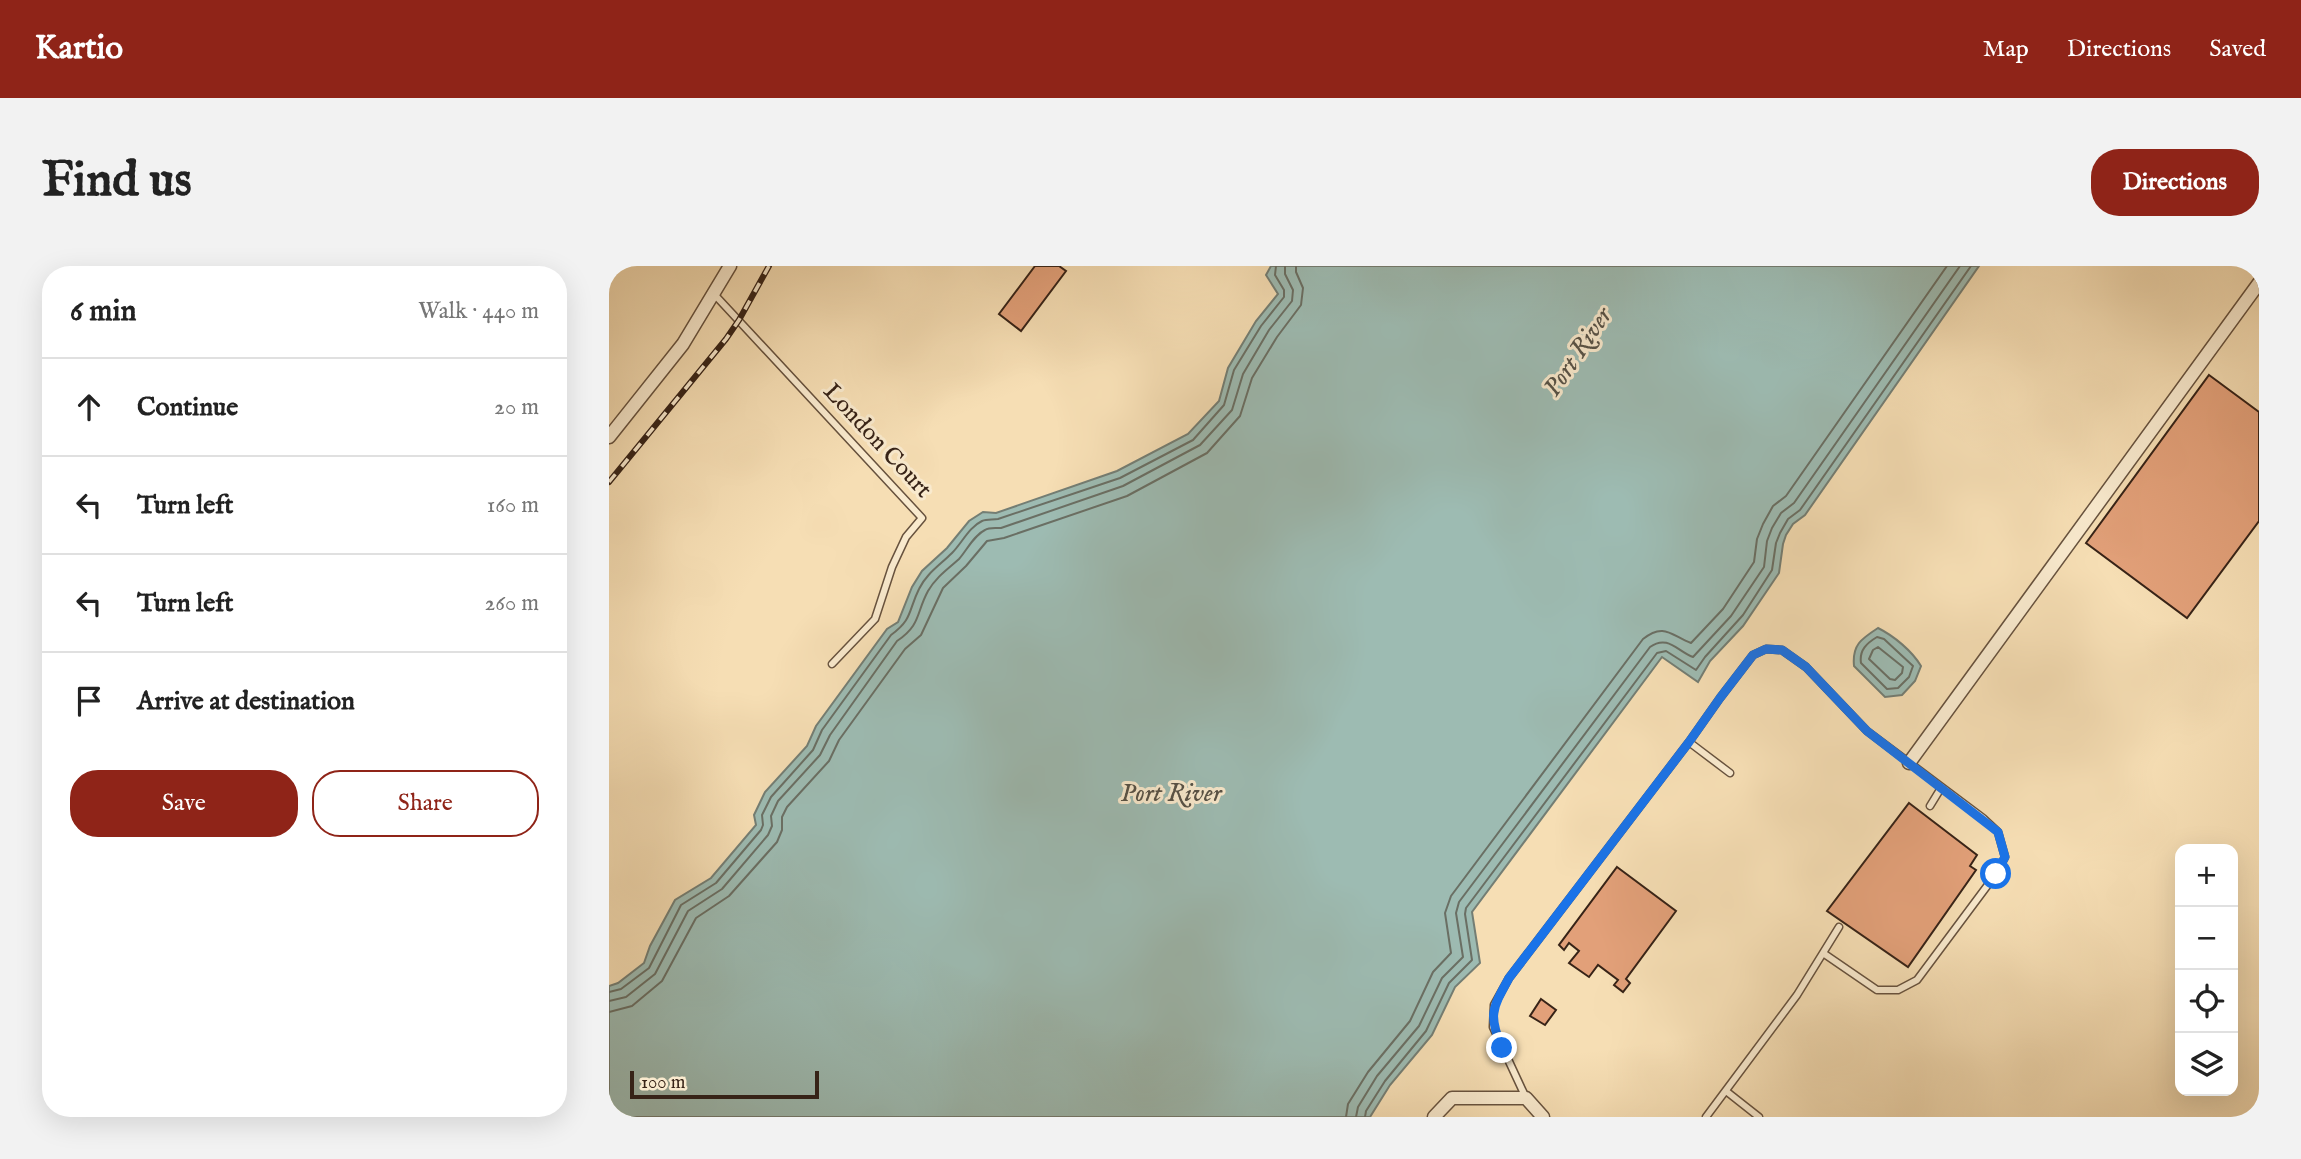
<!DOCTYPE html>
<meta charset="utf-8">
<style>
body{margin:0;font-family:"IM FELL English",serif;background:#f2f2f2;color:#222}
.controls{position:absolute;right:21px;bottom:21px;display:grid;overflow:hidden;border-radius:14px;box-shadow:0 7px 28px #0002}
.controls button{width:63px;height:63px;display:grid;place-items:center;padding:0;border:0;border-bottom:2px solid #e0e0e0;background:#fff;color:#222;font:35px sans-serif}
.scale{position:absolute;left:21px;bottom:18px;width:189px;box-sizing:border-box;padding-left:7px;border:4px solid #372317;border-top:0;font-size:19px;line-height:24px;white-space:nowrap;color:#372317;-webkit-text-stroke:5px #f9eace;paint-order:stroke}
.stop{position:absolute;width:21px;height:21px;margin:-16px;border:5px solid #1a73e8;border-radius:50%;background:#fff}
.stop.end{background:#1a73e8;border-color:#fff;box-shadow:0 2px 7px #0008}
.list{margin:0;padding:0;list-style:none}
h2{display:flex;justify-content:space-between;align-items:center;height:91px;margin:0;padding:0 28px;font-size:30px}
h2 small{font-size:23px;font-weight:400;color:#767676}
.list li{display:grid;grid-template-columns:46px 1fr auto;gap:21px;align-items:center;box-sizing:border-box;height:98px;padding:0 28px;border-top:2px solid #e0e0e0}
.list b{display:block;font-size:26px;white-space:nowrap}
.list em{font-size:23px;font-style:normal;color:#767676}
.actions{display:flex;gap:14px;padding:21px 28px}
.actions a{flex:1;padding:16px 0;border:2px solid #8f2418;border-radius:28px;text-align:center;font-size:24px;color:#8f2418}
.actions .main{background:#8f2418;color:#fff}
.icon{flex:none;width:38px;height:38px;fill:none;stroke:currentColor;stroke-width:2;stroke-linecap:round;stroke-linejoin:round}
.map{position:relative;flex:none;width:1650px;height:851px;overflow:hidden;border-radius:28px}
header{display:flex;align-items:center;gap:42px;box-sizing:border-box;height:98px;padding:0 35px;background:#8f2418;color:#fff}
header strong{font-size:33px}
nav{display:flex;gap:38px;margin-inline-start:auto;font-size:24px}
.intro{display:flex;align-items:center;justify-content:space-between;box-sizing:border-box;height:168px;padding:0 42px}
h1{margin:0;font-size:49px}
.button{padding:18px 32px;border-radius:28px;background:#8f2418;color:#fff;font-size:24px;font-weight:700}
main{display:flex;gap:42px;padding:0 42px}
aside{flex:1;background:#fff;border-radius:28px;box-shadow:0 7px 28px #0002}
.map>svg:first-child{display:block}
</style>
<header>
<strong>Kartio</strong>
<nav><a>Map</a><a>Directions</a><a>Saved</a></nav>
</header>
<div class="intro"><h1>Find us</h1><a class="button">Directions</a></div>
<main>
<aside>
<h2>6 min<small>Walk · 440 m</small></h2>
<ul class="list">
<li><svg class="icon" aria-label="ahead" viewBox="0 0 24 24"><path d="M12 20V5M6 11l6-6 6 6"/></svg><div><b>Continue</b></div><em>20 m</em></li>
<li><svg class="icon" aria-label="left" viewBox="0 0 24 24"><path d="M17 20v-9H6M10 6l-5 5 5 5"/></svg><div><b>Turn left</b></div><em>160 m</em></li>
<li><svg class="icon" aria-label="left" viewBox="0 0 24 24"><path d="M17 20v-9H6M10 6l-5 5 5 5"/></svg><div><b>Turn left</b></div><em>260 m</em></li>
<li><svg class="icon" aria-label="arrive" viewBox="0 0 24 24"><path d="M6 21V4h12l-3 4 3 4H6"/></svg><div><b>Arrive at destination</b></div></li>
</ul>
<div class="actions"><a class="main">Save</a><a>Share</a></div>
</aside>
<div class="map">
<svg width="1650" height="851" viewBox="0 0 1650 851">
<rect width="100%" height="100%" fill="#f6deb4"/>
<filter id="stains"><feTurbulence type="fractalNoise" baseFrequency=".00286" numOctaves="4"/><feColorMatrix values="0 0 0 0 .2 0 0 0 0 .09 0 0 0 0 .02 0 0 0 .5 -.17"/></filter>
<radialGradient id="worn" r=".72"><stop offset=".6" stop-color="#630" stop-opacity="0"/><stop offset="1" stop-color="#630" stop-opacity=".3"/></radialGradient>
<path fill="#9dbbb2" stroke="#747e74" stroke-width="2" d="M662,0H1370L1196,249L1184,258L1177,269L1174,278L1170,307L1134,360L1101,395L1089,416L1053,391L863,646L871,697L846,721L823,769L781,819L761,851H0V720L9,717L35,697L41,680L66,634L102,612L147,559L145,549L156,526L198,480L207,460L278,363L289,356L303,321L313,305L338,282L360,255L374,246L387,247L508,205L579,168L610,135L619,102L647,55L669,28L657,9Z
M1269,362C1285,370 1303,385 1312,400L1306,415L1293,429L1276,431L1245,400C1243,379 1252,373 1269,362Z"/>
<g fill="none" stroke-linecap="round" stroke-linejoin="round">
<path stroke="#6a6f64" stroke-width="2" d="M1268,371L1275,373L1304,400L1300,411L1289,422L1278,423L1252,397C1250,384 1258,377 1268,371Z
M1269,381L1294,401L1293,407L1286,414L1281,413L1260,393L1264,384Z
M0,726L12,723L40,702L72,639L107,617L152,564L154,559L153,549L162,531L204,484L213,464L282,369C304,353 299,345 310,323C317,308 331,299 343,287C353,277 360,261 373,255C378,253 384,254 389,253L511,212L584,174L615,139L625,104L652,60L675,31V24L666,9L667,0
M0,735L17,731L46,708L79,645L113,623L159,569L163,560L162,550L169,535L211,489L221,469L288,375C312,359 307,347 319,325C327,311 339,303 350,293C358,284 365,269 376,264C380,261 386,262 392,262L514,220L591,179L623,144L634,108L660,64L683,35L684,24L676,8V0
M0,746L23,740L53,715L87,652L120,630L168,576L173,564V551L178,541L220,495L230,474L296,383L312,369L334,322L357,300L378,275L395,272L518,230L598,187L631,150L643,112L668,71L692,39L694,22L687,6V0
M737,851L739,838L759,806L801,755L824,706L842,687L836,647L842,630L1034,373C1055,356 1063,370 1082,377L1114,343L1145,296L1148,273L1154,258L1164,240L1177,230L1338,0
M747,851L749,841L768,810L810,760L833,712L854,691L847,647L850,636L1041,381C1059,368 1069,386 1084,391L1122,350L1155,301L1158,275L1163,262L1172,247L1185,237L1351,0
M756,851L757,845L776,815L817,765L840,717L863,694L856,648L857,642L1048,387L1057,385L1087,404L1096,391L1134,349L1163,304L1167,277L1171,267L1179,253L1191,244L1362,0"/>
</g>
<path fill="#e2a079" stroke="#372317" stroke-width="2" d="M426,0H450L457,5L412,65L390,48Z
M1600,109L1650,146V255L1578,352L1477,277Z
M1300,537L1368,589L1361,600L1367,604L1299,701L1218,645Z
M1008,601L1067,645L1017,713L1021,717L1014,726L1005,719L1009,714L989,699L980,711L960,697L970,685L960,677L955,684L950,679Z
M932,733L947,744L936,759L921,750Z"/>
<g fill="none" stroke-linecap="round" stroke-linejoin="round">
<g stroke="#67523e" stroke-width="9">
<path id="service" d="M105,28L313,252L297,271L283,301L266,353L223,398
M1080,476L1121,507
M1321,540L1332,522
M1117,825L1150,851
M917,832L884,761L885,739L900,712L1080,476L1111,432L1144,389L1157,383L1173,384L1197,401L1258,465L1374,552L1389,566L1396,591L1387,608L1308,714L1289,724H1268L1214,687
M1097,851L1188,729L1230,661"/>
</g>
<g stroke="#67523e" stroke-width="15">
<path id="minor" d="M0,171L74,78L121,0
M1300,497L1650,17
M825,851L843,832H917L934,851"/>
</g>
<use href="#service" stroke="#f9eace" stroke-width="6"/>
<use href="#minor" stroke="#f9eace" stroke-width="12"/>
<g stroke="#372317" stroke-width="6">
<path id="rail" d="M0,216L117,73L130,54L160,0"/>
</g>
<use href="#rail" stroke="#f9eace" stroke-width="3.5" stroke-dasharray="10" stroke-linecap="butt"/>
</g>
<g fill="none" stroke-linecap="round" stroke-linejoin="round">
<path stroke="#1a73e8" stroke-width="9" d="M893,782C879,749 883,743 900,712L1080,476L1111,432L1144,389L1157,383L1173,384L1197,401L1258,465L1389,566L1396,591L1387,608"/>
</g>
<g text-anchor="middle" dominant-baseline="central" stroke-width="6" stroke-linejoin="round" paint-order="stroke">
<g font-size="24" fill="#372317" stroke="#f9eace">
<text transform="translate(268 175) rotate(47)">London Court</text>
</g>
<g font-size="26" font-style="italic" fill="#565146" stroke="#f9eace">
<text transform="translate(969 86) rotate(-56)">Port River</text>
<text x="562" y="527">Port River</text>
</g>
</g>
<rect width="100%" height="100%" filter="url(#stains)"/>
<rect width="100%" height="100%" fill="url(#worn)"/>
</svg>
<div class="controls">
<button>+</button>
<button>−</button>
<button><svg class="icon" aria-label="locate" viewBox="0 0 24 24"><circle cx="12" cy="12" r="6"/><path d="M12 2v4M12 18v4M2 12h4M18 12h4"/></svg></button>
<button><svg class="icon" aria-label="layers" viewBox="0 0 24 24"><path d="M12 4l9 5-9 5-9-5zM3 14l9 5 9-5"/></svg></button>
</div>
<div class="scale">100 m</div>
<div class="stop" style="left:1387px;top:608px"></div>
<div class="stop end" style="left:893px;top:782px"></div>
</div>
</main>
